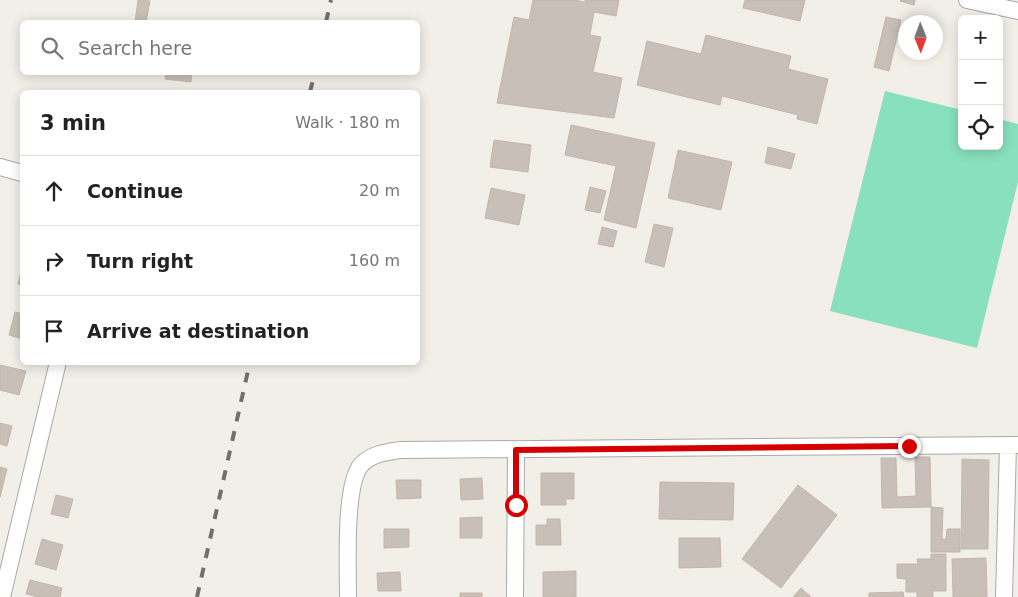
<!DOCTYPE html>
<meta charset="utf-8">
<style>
body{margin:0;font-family:"DejaVu Sans",sans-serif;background:#f6f6f6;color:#222}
.controls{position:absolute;right:15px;top:15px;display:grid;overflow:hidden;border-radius:8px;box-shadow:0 2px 12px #0003}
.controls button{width:45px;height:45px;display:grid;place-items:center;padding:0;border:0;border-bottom:1px solid #e0e0e0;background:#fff;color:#222;font:25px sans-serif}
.compass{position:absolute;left:898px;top:15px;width:45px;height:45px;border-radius:50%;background:#fff;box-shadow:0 2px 12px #0003;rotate:179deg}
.stop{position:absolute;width:15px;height:15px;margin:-11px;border:4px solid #d40000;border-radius:50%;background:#fff}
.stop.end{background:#d40000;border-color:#fff;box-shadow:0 1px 5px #0008}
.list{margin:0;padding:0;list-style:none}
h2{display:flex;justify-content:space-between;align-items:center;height:65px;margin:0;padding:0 20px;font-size:21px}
h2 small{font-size:16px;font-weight:400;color:#767676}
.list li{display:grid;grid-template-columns:32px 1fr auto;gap:15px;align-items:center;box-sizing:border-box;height:70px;padding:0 20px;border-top:1px solid #e0e0e0}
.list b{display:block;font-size:19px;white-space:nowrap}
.list em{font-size:16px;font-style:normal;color:#767676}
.icon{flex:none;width:28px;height:28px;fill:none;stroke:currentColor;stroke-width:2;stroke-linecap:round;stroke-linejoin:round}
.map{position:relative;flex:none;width:1018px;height:597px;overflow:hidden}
.search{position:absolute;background:#fff;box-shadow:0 2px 12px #0003;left:20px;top:20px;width:400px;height:55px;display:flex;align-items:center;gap:12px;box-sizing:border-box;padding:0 18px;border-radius:8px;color:#767676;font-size:19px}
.panel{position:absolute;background:#fff;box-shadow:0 2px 12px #0003;left:20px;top:90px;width:400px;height:275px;border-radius:8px}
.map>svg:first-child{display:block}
</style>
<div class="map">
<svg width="1018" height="597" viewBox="0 0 1018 597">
<rect width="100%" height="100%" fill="#f2efe9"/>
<path fill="#88e0be" d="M885,91L962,110V146H999V119L1018,124V182L977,348L830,311Z"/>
<path fill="#c7bfb8" stroke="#c4b6ab" d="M138,0L150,1L146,22H135Z
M533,0H574L585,2V0H619L616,16L594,12L590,35L601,37L593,72L622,78L614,118L497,103L514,17L529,20Z
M745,0H805L800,21L743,8Z
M901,0H915L914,5L900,1Z
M886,17L901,20L889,71L874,67Z
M706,35L791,56L788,69L828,79L817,124L797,119L798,115L722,96L720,105L637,85L647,41L701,54Z
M166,72H192L191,82L165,79Z
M571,125L655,143L636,228L604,220L616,166L565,155Z
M494,140L531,145L528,172L490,167Z
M768,147L795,154L791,169L765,163Z
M678,150L732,162L721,210L668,198Z
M590,187L606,191L600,213L585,210Z
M491,188L525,195L519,225L485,218Z
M654,224L673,228L664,267L645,262Z
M602,227L617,231L613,247L598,244Z
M22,267V285L18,284Z
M15,312L22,314V339L9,335Z
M0,365L26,371L19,395L0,390Z
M0,423L12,426L7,446L0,444Z
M915,457H930L931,507L882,508L881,458H896L897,497L916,496Z
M962,459L989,460L988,549H961Z
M0,467L7,469L0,497Z
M541,473H574V499H566V505H541Z
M482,478L483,499L461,500L460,479Z
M396,480H421V498L397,499Z
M660,482L734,483L733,520L659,519Z
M798,485L837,515L781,588L742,559Z
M56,495L73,499L68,518L51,514Z
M931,507L943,508L942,539H946L947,529H960V552H931Z
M482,517V538H460V518Z
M547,519H560L561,545H536V525H547Z
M384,529H409V547L384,548Z
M679,538H720L721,567L679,568Z
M42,539L63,545L56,570L35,564Z
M931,554H946V591H933V597H917V592H906V579L897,578V564H918L917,559H931Z
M986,558L987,597H953L952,559Z
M576,571V597H543V572Z
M400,572L401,591H378L377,573Z
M30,580L62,588L60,597H38L26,594Z
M801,588L811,597H793Z
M903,592L904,597H869V593Z
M460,593H482V597H460Z"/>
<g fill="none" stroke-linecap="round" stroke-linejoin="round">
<g stroke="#a9a9a9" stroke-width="18">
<path id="minor" d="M967,0L1018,11
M0,167L22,173
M2,597L58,362
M348,597C348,568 344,485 361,465C371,454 386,452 400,450L1018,445
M515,597L516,450
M1004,597L1008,445"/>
</g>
<use href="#minor" stroke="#fff" stroke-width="16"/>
<path stroke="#707070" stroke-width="4" stroke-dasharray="10 10" stroke-linecap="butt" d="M326,22L331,0
M310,92L315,72
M197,597L250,362"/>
</g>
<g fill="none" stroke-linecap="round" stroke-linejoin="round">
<path stroke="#d40000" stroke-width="6" d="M516,505V450L909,446"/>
</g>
</svg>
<div class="controls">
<button>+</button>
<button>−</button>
<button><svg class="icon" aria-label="locate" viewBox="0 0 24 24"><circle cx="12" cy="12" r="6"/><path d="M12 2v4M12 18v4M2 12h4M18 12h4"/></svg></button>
</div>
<svg class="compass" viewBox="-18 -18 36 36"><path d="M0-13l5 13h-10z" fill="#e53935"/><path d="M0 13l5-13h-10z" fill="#767676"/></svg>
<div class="stop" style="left:516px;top:505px"></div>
<div class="stop end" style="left:909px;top:446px"></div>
<div class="search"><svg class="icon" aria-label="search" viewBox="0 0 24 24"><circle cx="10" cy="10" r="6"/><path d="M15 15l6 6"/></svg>Search here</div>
<section class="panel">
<h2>3 min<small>Walk · 180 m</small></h2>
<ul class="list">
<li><svg class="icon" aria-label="ahead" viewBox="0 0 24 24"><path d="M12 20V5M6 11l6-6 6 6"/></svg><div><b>Continue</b></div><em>20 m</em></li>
<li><svg class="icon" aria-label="right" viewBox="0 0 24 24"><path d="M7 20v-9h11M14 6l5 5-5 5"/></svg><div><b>Turn right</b></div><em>160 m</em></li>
<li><svg class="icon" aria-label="arrive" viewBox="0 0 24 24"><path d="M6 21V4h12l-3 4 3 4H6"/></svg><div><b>Arrive at destination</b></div></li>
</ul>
</section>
</div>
